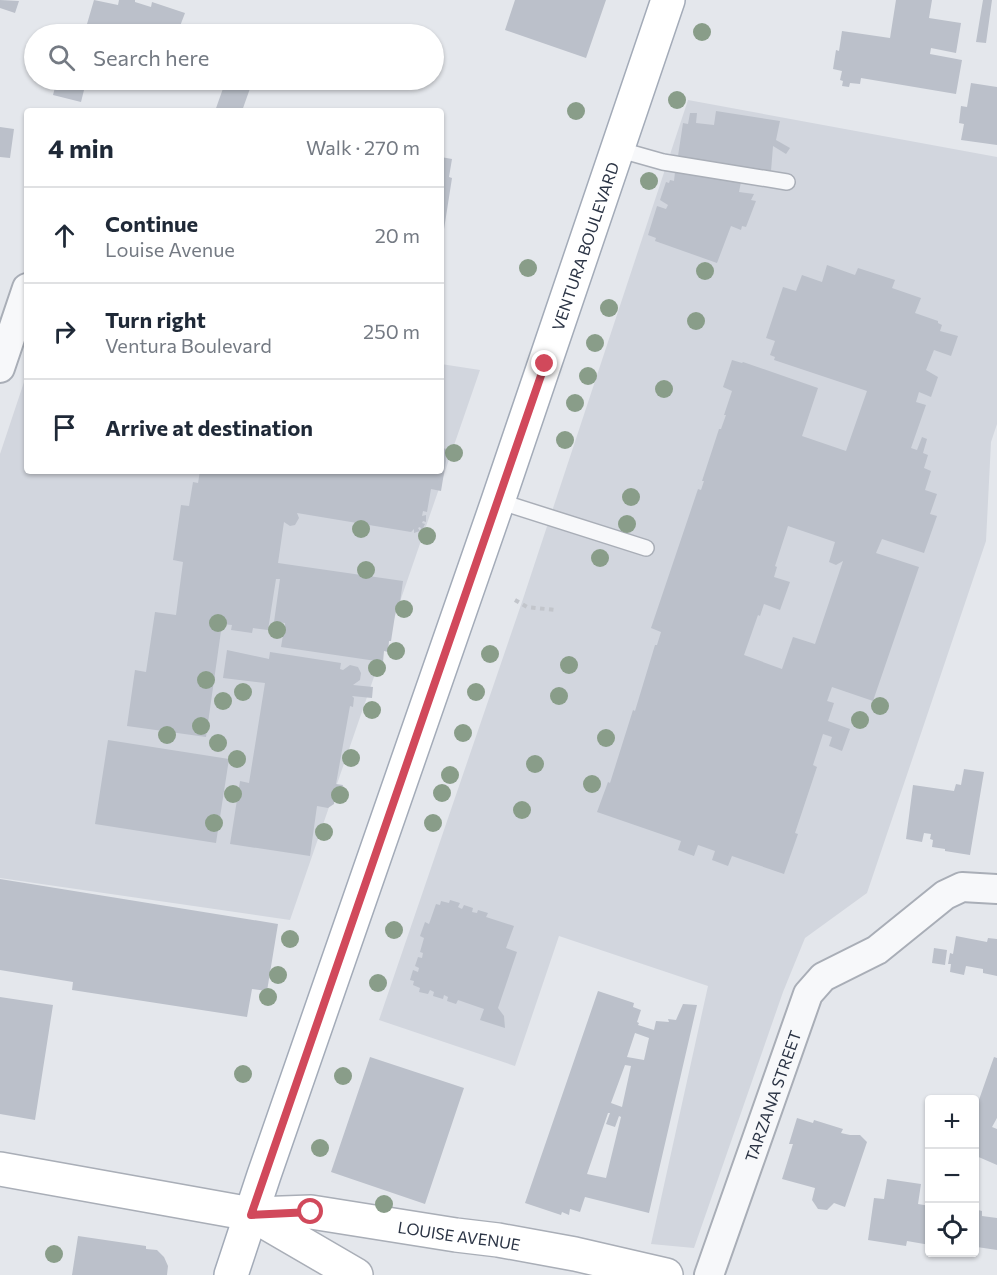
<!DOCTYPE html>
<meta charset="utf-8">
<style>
body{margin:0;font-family:Commissioner,sans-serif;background:#f2f2f3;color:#1f2937}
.controls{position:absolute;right:18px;bottom:18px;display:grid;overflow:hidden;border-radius:6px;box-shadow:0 2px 4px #0004}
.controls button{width:54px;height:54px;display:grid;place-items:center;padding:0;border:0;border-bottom:2px solid #e0e1e3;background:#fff;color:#1f2937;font:30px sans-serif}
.stop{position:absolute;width:18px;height:18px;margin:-14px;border:4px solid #d1495b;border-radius:50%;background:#fff}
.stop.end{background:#d1495b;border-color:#fff;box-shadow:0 2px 6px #0008}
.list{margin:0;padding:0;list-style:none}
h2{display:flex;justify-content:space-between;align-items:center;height:78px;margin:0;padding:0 24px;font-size:26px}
h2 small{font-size:20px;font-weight:400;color:#747a83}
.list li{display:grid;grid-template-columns:39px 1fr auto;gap:18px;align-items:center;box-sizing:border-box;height:96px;padding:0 24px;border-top:2px solid #e0e1e3}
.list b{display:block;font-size:22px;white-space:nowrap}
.list p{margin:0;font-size:20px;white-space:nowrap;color:#747a83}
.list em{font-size:20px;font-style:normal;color:#747a83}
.icon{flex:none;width:33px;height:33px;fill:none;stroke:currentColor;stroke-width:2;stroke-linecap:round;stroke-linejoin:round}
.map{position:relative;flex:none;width:997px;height:1275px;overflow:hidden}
.search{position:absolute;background:#fff;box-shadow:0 2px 4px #0004;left:24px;top:24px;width:420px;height:66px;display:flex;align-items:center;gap:15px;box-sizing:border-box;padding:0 21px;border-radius:33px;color:#747a83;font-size:22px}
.panel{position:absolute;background:#fff;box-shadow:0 2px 4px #0004;left:24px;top:108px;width:420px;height:366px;border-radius:6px}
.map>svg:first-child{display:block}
</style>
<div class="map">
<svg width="997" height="1275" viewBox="0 0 997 1275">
<rect width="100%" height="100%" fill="#e4e7ec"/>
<path fill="#d2d6de" d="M688,100L997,157V424L991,442L986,541L867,893L805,938L783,992L694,1248L651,1244L708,986L559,936L515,1066L379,1020L523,599Z
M441,364L480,370L290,920L0,878V454L27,373V471H441Z"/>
<path fill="#bbc0ca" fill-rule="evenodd" d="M0,0L19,1L15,13L0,8Z
M94,0L118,5L119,0H135V2L151,7L152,2L185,13L177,34H123L87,24Z
M515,0H606L586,58L505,30Z
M896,0H932L929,18L961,23L956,53L931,48L930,54L962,60L956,94L861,78L860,84L850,83L849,87L842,86L843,81L840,80L842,71L833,69L836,50L839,51L842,31L890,38Z
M983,0H992L986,43L976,42Z
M57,80H75L74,83L85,86L81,102L53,95Z
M226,80H253L242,111H215Z
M971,83L997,87V145L961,140L964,124L959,123L961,106L967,107Z
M716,111L780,121L776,140L790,148L786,154L773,146L771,171L680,158L678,156L683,123L688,124L690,113H697L696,123L714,125Z
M0,127L14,129L10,158L0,157Z
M441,157L452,159L449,177L452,178L442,242Z
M675,172L741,182L739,192L754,194L751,200L756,201L746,227L742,226L741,230L731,226L717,263L655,241L656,238L648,235L657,206L666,209L668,205L660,200L666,182L669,183L670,180L674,181Z
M827,265L855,275L858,268L895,280L892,288L921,298L915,313L938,321V323L942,325L940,331L958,336L951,356L934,350L926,370L938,377L931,397L919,392L916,402L926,405L911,448L917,450L922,437L927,439L923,453L928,455L924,468L931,471L925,490L937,494L930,514L937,516L924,553L882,539L876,553L919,567L873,701L832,687L827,701L834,703L828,721L850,729L842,751L829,746L832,737L823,734L813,765L817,767L795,833L798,834L784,874L732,856L728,866L712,860L715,851L698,845L694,856L678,850L681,841L597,812L608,782L610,783L633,710L635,711L655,645H657L661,632L651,628L698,489L701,490L704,481H702L719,429H721L726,415H724L732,391L723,387L732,360L742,363L743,362L818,388L802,436L846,451L867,391L774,360L775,357L770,355L775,341L766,338L783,287L796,291L802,275L822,282ZM788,526L835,542L829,562L836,565L843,561L815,644L793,637L782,669L744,655L758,615L760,616L764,604L780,610L790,582L774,577L777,567L775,566Z
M441,448L448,449L441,491L431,489L427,512L423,511L422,516L426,515V522L423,521L422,523L425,524L422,530L420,527L418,528L420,531L414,533V529L411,532L297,513L299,518L295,525L290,526L284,522L278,563L403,581L399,609H396L391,641H389L388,652L384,651L383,662L281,647L285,623L274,622L280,579H276L268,630L253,628L252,633L231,630L232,625L222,624L206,737L127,726L135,670L146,672L155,612L176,615L183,562L173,560L181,505L189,506L193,482L198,483L200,471H441Z
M227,650L269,659L270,652L341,663L340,669L343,670L350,665L358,667L361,673L360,680L353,685L373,687L372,698L352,696L354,698L353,707L350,706L336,784L343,785L340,793L333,792L332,795H335L334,804L328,808L317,806L310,856L230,844L240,781L249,783L265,683L223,678Z
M108,740L229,759L216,843L95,824Z
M964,769L984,772L970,855L945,851V849L932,847L933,840L930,839L931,834L924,833L922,842L906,839L913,785L954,791L956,784L961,785Z
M0,879L278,924L267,991L252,989L247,1017L72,990L73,982L0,970Z
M450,900L460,903L458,907L462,909L464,905L473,908L472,912L477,913L478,910L488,913L486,917L514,926L506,948L517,952L498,1008L504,1016L505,1028L480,1020L484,1009L458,1000L456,1004L447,1001L448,997L444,995L443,999L433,996L434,992L430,990L428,994L419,992L420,988L413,985L414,981L410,980L413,970L418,972L419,968L415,966L418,957L422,958L423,953L420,952L424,938L420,936L425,922L429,924L436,904L440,905L441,901L449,903Z
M956,936L987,942L988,938L997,939V976L983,973V969L966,966L964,975L950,972L951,964H948L950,953L953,954Z
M934,948L947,950L945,965L932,963Z
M598,991L634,1003L633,1007L641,1010L637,1022L639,1023L638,1025L654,1030L656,1021L669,1022L668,1019L676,1020L683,1004L697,1005L649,1213L585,1197L580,1212L570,1209L569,1215L562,1212L561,1215L525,1203ZM635,1033L649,1038L644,1060L627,1057ZM625,1065L631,1066L622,1107L611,1103ZM608,1113H610L606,1124L615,1127L619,1116L621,1117L606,1178L587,1174Z
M0,997L53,1005L35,1120L0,1114Z
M370,1057L464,1088L425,1204L331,1172Z
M994,1057L997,1058V1118L992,1127L997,1129V1165L974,1155V1114Z
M797,1118L813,1123L814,1120L843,1129L841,1133L850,1135H860L867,1142L845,1207L834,1203L827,1210L818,1209L812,1200L815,1188L782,1179L793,1144H789Z
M887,1179L921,1184L918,1204L930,1206V1245L907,1241L906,1246L868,1240L874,1198L884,1199Z
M974,1209L982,1211V1216L997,1218V1250L977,1247L974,1252Z
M78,1236L146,1246V1249L157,1250L164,1257L168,1266L167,1275H72Z"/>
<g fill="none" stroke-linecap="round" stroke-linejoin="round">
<g stroke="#a9aeb7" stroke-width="18">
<path id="lane" d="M617,149L663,162L787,182
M498,501L646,548"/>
</g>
<g stroke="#a9aeb7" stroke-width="32">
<g id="street">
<path d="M0,368L27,288"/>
<path id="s1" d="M709,1275L808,994L823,977L877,950L945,895L962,887L997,889"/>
</g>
</g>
<g stroke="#a9aeb7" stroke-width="36">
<g id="secondary">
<path id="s2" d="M0,1169L251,1214L311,1212L456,1235L498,1240L575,1254L666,1275"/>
<path d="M253,1215L356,1275"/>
</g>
</g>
<g stroke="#a3abb8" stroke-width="36">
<g id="primary">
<path id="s3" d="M231,1275L264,1175L498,501L668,0"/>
</g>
</g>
<path stroke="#c2c5cb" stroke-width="4" stroke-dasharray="4.5 4.5" stroke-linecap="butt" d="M515,600L527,607L555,610"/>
<use href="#lane" stroke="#f7f8fa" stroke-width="15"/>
<use href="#street" stroke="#f7f8fa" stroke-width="28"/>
<use href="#secondary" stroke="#fff" stroke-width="33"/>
<use href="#primary" stroke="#fff" stroke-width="33"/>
</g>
<g fill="#899d89">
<circle cx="702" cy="32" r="9"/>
<circle cx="677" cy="100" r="9"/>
<circle cx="576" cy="111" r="9"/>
<circle cx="649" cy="181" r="9"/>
<circle cx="528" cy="268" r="9"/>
<circle cx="705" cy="271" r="9"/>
<circle cx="609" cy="308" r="9"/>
<circle cx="696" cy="321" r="9"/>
<circle cx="595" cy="343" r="9"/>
<circle cx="588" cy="376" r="9"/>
<circle cx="664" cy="389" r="9"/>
<circle cx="575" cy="403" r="9"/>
<circle cx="565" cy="440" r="9"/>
<circle cx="454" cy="453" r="9"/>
<circle cx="631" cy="497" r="9"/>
<circle cx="627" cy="524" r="9"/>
<circle cx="361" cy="529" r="9"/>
<circle cx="427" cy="536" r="9"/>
<circle cx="600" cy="558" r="9"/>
<circle cx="366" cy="570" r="9"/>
<circle cx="404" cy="609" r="9"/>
<circle cx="218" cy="623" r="9"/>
<circle cx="277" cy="630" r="9"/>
<circle cx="396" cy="651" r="9"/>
<circle cx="490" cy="654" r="9"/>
<circle cx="569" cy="665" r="9"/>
<circle cx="377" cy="668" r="9"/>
<circle cx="206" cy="680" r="9"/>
<circle cx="243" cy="692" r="9"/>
<circle cx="476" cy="692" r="9"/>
<circle cx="559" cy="696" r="9"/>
<circle cx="223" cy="701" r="9"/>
<circle cx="880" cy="706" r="9"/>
<circle cx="372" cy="710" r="9"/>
<circle cx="860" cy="720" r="9"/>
<circle cx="201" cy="726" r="9"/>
<circle cx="463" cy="733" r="9"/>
<circle cx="167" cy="735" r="9"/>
<circle cx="606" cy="738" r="9"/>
<circle cx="218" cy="743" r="9"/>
<circle cx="351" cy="758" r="9"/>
<circle cx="237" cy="759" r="9"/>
<circle cx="535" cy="764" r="9"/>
<circle cx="450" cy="775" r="9"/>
<circle cx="592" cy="784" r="9"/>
<circle cx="442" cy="793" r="9"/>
<circle cx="233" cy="794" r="9"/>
<circle cx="340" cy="795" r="9"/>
<circle cx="522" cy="810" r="9"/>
<circle cx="214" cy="823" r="9"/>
<circle cx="433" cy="823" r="9"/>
<circle cx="324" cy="832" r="9"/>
<circle cx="394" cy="930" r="9"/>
<circle cx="290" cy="939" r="9"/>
<circle cx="278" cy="975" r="9"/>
<circle cx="378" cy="983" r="9"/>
<circle cx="268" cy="997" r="9"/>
<circle cx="243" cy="1074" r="9"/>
<circle cx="343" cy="1076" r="9"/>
<circle cx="320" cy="1148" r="9"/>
<circle cx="384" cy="1204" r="9"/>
<circle cx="54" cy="1254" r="9"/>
</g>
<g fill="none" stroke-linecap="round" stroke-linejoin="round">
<path stroke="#d1495b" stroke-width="8" d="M311,1212L251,1215L545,364"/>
</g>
<g text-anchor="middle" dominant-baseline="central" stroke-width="4.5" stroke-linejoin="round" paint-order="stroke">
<g font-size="16" fill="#2b3445" stroke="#f4f6f9">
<text stroke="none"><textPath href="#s3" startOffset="1088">VENTURA BOULEVARD</textPath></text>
<text stroke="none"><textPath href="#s1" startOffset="190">TARZANA STREET</textPath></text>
<text stroke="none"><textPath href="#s2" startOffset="465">LOUISE AVENUE</textPath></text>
</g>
</g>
</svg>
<div class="controls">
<button>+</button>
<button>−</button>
<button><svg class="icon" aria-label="locate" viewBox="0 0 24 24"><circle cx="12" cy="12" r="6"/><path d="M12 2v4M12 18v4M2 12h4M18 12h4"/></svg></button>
</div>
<div class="stop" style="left:311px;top:1212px"></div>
<div class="stop end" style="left:545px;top:364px"></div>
<div class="search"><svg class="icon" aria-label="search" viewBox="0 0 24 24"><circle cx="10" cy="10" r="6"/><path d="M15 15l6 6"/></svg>Search here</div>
<section class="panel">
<h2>4 min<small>Walk · 270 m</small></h2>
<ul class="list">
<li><svg class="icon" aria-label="ahead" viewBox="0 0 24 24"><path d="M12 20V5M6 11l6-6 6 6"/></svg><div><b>Continue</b><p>Louise Avenue</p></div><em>20 m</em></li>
<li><svg class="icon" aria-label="right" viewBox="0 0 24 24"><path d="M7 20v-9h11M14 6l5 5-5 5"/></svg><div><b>Turn right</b><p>Ventura Boulevard</p></div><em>250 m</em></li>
<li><svg class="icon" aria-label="arrive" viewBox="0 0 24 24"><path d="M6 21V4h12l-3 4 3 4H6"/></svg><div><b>Arrive at destination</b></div></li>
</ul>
</section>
</div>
